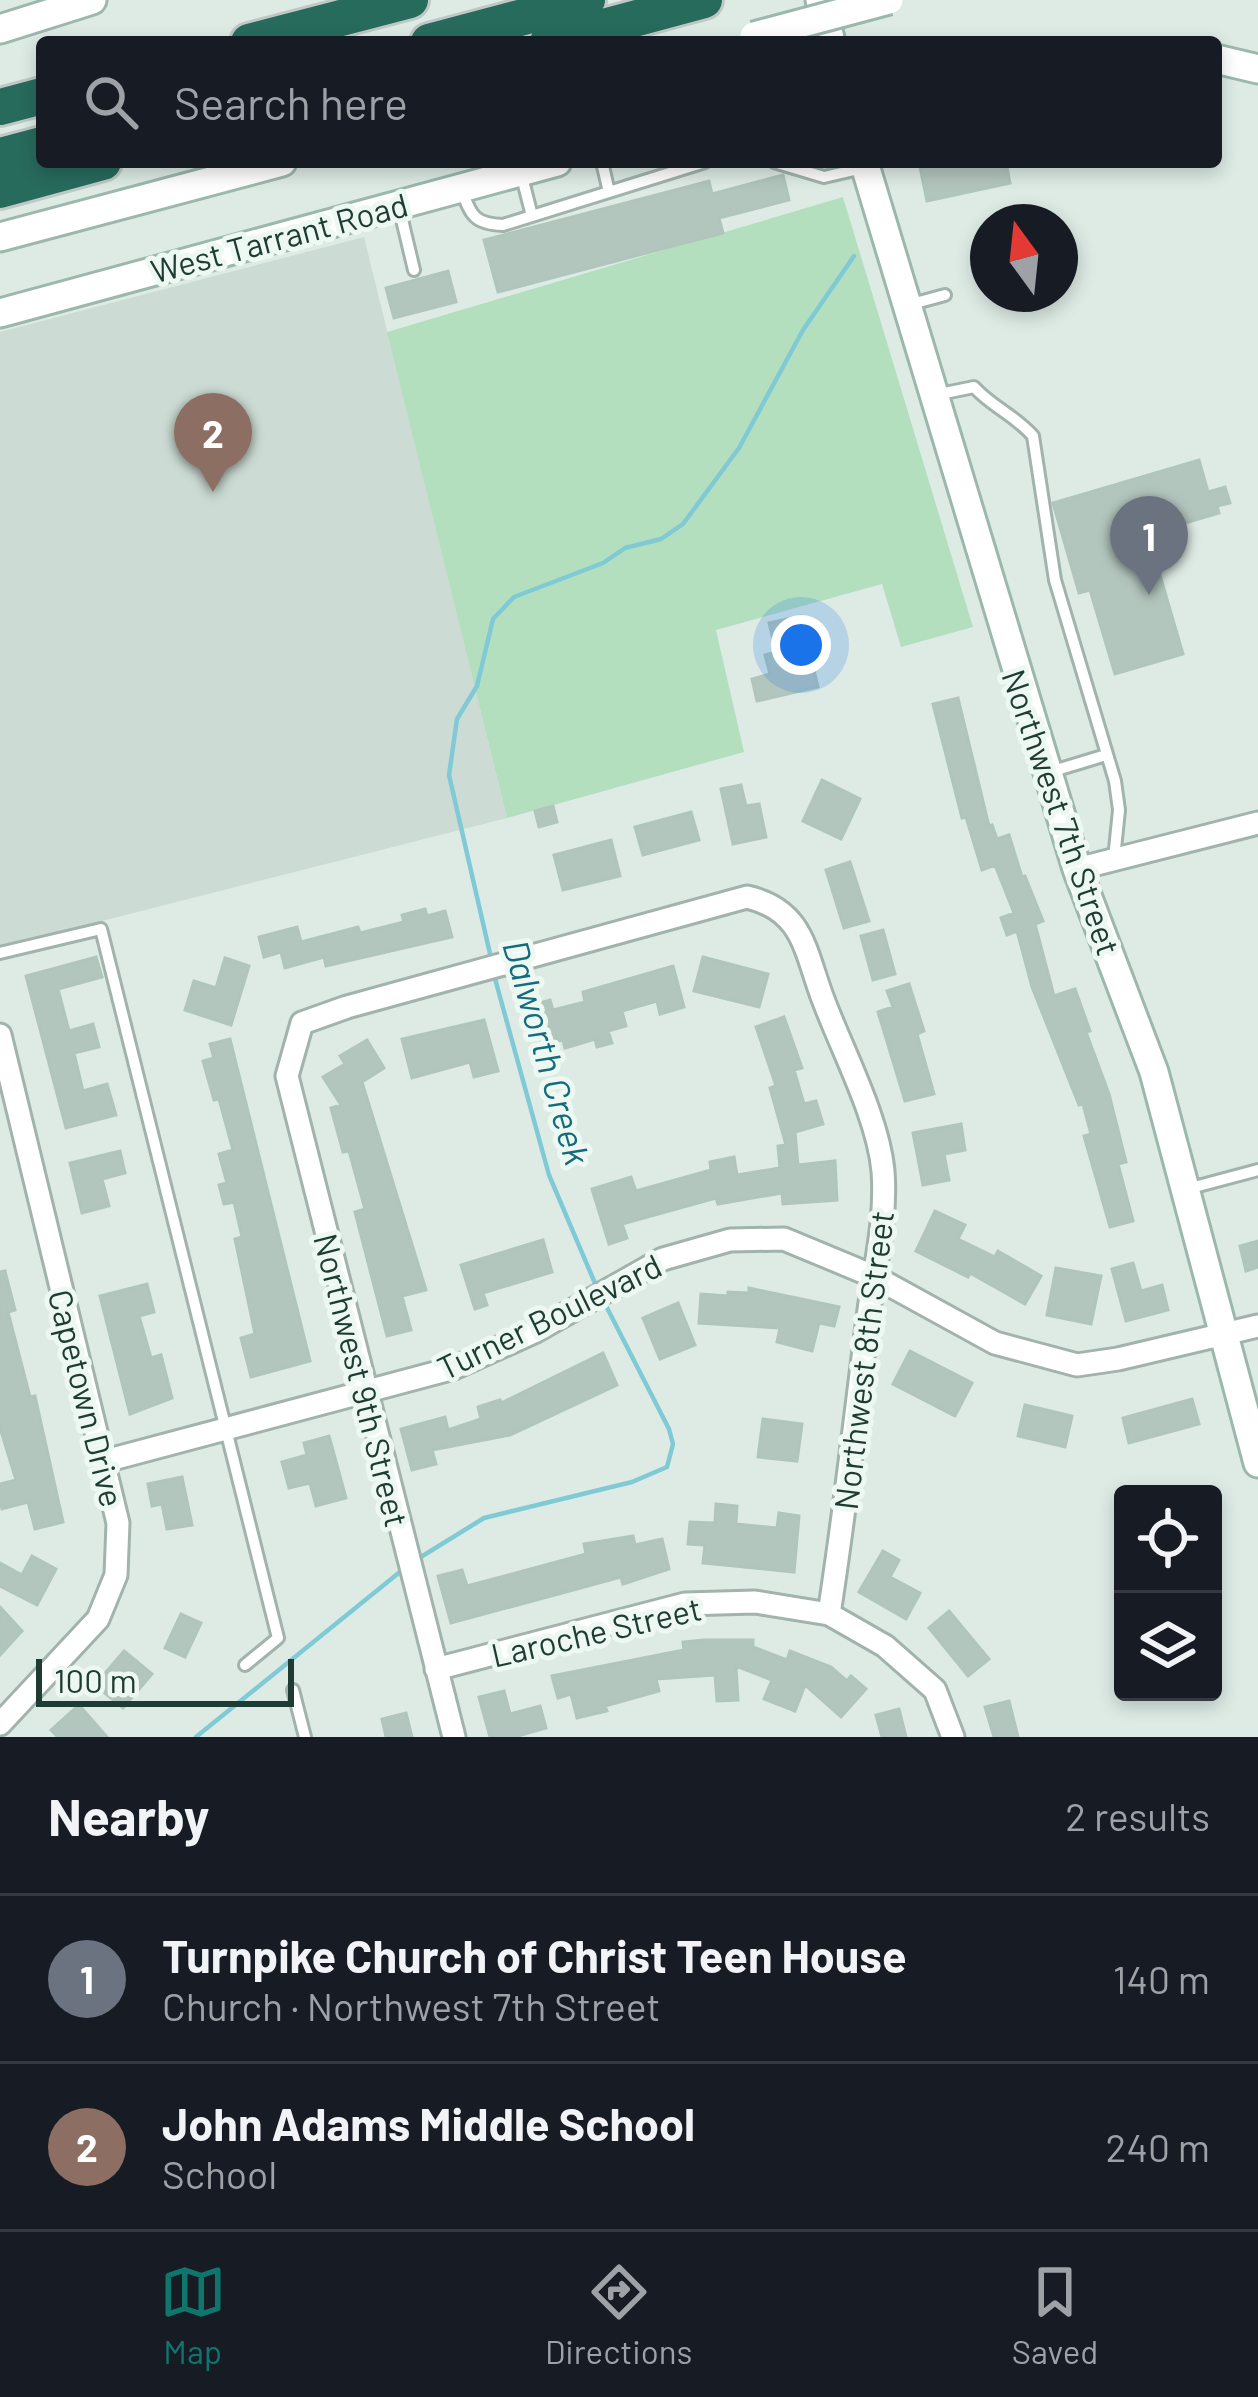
<!DOCTYPE html>
<meta charset="utf-8">
<style>
body{margin:0;font-family:Barlow,sans-serif;background:#20242c;color:#f1f3f6}
.controls{position:absolute;right:36px;bottom:36px;display:grid;overflow:hidden;border-radius:12px;box-shadow:0 6px 18px #0003}
.controls button{width:108px;height:108px;display:grid;place-items:center;padding:0;border:0;border-bottom:3px solid #363941;background:#171b24;color:#f1f3f6;font:60px sans-serif}
.compass{position:absolute;left:970px;top:204px;width:108px;height:108px;border-radius:50%;background:#171b24;box-shadow:0 6px 18px #0003;rotate:345deg}
.scale{position:absolute;left:36px;bottom:30px;width:258px;box-sizing:border-box;padding-left:12px;border:6px solid #1e3c34;border-top:0;font-size:33px;line-height:42px;white-space:nowrap;color:#1e3c34;-webkit-text-stroke:9px #eef8f3;paint-order:stroke}
.you{position:absolute;left:801px;top:645px;width:42px;height:42px;margin:-30px;border:9px solid #fff;border-radius:50%;background:#1a73e8;box-shadow:0 0 0 18px #1a73e833}
.badge{display:grid;place-items:center;width:78px;height:78px;border-radius:50%;background:#0f766e;color:#fff;font-size:39px;font-weight:700}
.pin{position:absolute;translate:-50% -99px;filter:drop-shadow(0 3px 6px #0008)}
.pin::after{content:'';position:absolute;top:63px;width:42px;height:36px;background:inherit;clip-path:polygon(0 0,100% 0,50% 100%)}
.list{margin:0;padding:0;list-style:none}
h2{display:flex;justify-content:space-between;align-items:center;height:156px;margin:0;padding:0 48px;font-size:51px}
h2 small{font-size:39px;font-weight:400;color:#9ea1a6}
.list li{display:grid;grid-template-columns:78px 1fr auto;gap:36px;align-items:center;box-sizing:border-box;height:168px;padding:0 48px;border-top:3px solid #363941}
.list b{display:block;font-size:45px;white-space:nowrap}
.list p{margin:0;font-size:39px;white-space:nowrap;color:#9ea1a6}
.list em{font-size:39px;font-style:normal;color:#9ea1a6}
.icon{flex:none;width:66px;height:66px;fill:none;stroke:currentColor;stroke-width:2;stroke-linecap:round;stroke-linejoin:round}
.map{position:relative;flex:none;width:1258px;height:1737px;overflow:hidden}
.search{position:absolute;background:#171b24;box-shadow:0 6px 18px #0003;left:36px;right:36px;top:36px;height:132px;display:flex;align-items:center;gap:30px;box-sizing:border-box;padding:0 42px;border-radius:12px;color:#9ea1a6;font-size:45px}
.sheet{height:492px;background:#171b24}
nav{display:flex;justify-content:space-around;align-items:center;box-sizing:border-box;height:168px;border-top:3px solid #363941;background:#171b24;font-size:33px;color:#9ea1a6}
nav a{display:grid;justify-items:center;gap:6px}
nav .on{color:#0f766e}
.map>svg:first-child{display:block}
</style>
<div class="map">
<svg width="1258" height="1737" viewBox="0 0 1258 1737">
<rect width="100%" height="100%" fill="#deebe5"/>
<path fill="#ccdbd4" d="M364,237L507,818L0,947V332Z"/>
<path fill="#b4dfbf" d="M843,197L973,627L901,647L882,584L716,630L744,752L507,818L387,332Z"/>
<g fill="none" stroke-linecap="round" stroke-linejoin="round">
<path stroke="#80cad6" stroke-width="4.5" d="M491,958L449,775L457,719L477,686L493,619L514,597L603,563L625,548L661,539L683,524L739,448L803,330L854,256
M494,975L549,1175L597,1288
M416,1560L484,1518L632,1482L667,1467L673,1444L669,1429L602,1298
M196,1737L406,1567"/>
</g>
<path fill="#b3c6be" stroke="#b0c5bc" stroke-width="3" d="M919,162H1006L1010,183L927,201Z
M783,175L789,200L719,218L723,233L498,292L484,240L709,181L712,194Z
M448,271L456,302L394,318L386,288Z
M1199,460L1208,492L1225,487L1230,503L1217,506L1219,513L1148,534L1183,654L1115,674L1090,590L1079,593L1053,503Z
M801,616L818,687L757,701L752,679L770,674L765,655L776,652L769,623Z
M958,698L989,826L992,825L997,839L1009,835L1022,877L1025,876L1043,921L1035,924L1054,996L1075,989L1090,1031L1086,1032L1109,1094L1126,1162L1118,1164L1133,1221L1110,1227L1084,1136L1091,1134L1083,1104L1079,1105L1032,987L1017,931L1007,935L1001,918L1014,913L995,865L982,870L966,817L962,818L933,704Z
M822,780L860,799L841,839L803,821Z
M741,785L746,806L759,804L766,837L733,844L721,789Z
M553,806L557,822L539,827L535,811Z
M691,812L699,840L643,855L635,827Z
M611,840L620,876L563,890L554,855Z
M850,862L869,921L844,928L826,870Z
M425,909L427,916L445,911L452,937L326,966L324,957L285,968L281,952L264,957L259,937L297,927L301,942L358,927L360,933L404,922L402,915Z
M883,930L895,974L873,980L861,936Z
M96,957L102,977L58,989L69,1031L93,1024L99,1047L74,1053L83,1091L107,1084L116,1115L66,1128L26,976Z
M703,957L768,974L759,1007L694,991Z
M225,958L249,966L231,1025L185,1010L194,981L216,988Z
M673,966L684,1007L660,1014L657,1001L622,1011L626,1026L608,1031L612,1043L597,1047L595,1039L565,1048L563,1040L543,1045L532,1005L550,1000L553,1010L585,1002L583,992Z
M909,984L924,1031L917,1034L934,1094L905,1101L878,1012L893,1007L887,991Z
M784,1017L802,1068L794,1070L804,1104L816,1101L823,1124L795,1132L798,1165L835,1161L837,1200L783,1204L782,1193L718,1204L716,1198L622,1224L627,1238L609,1244L592,1189L631,1177L636,1191L711,1170L710,1162L734,1157L737,1175L780,1168L778,1146L786,1145L770,1088L776,1086L756,1027Z
M484,1020L498,1071L474,1077L470,1062L412,1078L402,1039Z
M230,1039L310,1361L251,1377L241,1338L255,1334L235,1239L242,1237L234,1202L224,1204L219,1185L227,1183L219,1154L233,1150L219,1099L214,1100L203,1061L214,1058L210,1044Z
M367,1040L384,1068L362,1082L426,1290L402,1296L411,1330L387,1336L355,1212L365,1209L349,1151L343,1152L331,1108L341,1105L323,1077L345,1064L340,1056Z
M961,1124L965,1150L944,1154L949,1180L923,1185L913,1133Z
M120,1151L125,1173L102,1179L109,1206L82,1213L70,1163Z
M935,1211L965,1225L958,1239L995,1257L998,1251L1041,1276L1025,1304L970,1273L968,1277L916,1251Z
M543,1240L552,1272L483,1293L487,1305L475,1309L461,1265Z
M1258,1241V1267L1246,1271L1240,1246Z
M1133,1263L1141,1291L1162,1285L1168,1310L1126,1321L1112,1269Z
M1056,1268L1101,1276L1091,1324L1047,1315Z
M5,1271L15,1310L8,1312L30,1397L35,1396L63,1522L35,1529L28,1502L2,1509L0,1501V1484L16,1480L0,1428V1272Z
M147,1284L154,1312L139,1316L151,1358L161,1355L172,1398L130,1414L100,1296Z
M749,1288L839,1307L834,1326L819,1323L812,1351L777,1342L780,1328L699,1323L701,1294L728,1296V1292L749,1293Z
M678,1303L695,1345L660,1359L643,1318Z
M910,1351L972,1383L955,1416L893,1384Z
M603,1353L617,1385L510,1435L432,1450L436,1464L412,1470L401,1429L445,1417L448,1430L481,1419L478,1407L500,1400L501,1403Z
M1192,1399L1199,1424L1129,1443L1123,1418Z
M1025,1405L1072,1416L1065,1447L1018,1436Z
M763,1419L802,1424L797,1461L758,1457Z
M329,1436L346,1498L316,1506L310,1483L289,1488L282,1462L307,1455L304,1443Z
M182,1477L192,1525L167,1529L162,1504L152,1506L148,1484Z
M716,1504L737,1506L736,1524L777,1528L779,1513L799,1516L794,1572L703,1563L705,1545L688,1544L690,1522L715,1523Z
M633,1536L635,1545L662,1539L669,1569L623,1584L621,1577L451,1623L438,1576L462,1570L467,1586L586,1554L584,1544Z
M883,1551L899,1560L890,1577L920,1593L906,1619L859,1592Z
M32,1556L56,1569L37,1605L0,1586V1563L22,1575Z
M0,1607L22,1631L0,1655Z
M949,1611L989,1659L968,1676L929,1628Z
M181,1614L201,1623L185,1657L165,1648Z
M704,1640H753V1647L787,1660L790,1651L831,1667L847,1681L851,1676L866,1689L841,1717L805,1685L795,1711L764,1699L772,1680L736,1666L738,1700L717,1701L715,1675L656,1679L659,1691L605,1706L607,1711L577,1718L571,1694L558,1698L552,1676L684,1650L683,1642Z
M124,1651L152,1674L123,1708L95,1685Z
M504,1691L510,1714L540,1706L546,1728L514,1737H490L479,1697Z
M1009,1701L1018,1737H994L985,1707Z
M79,1705L107,1737H58L51,1730Z
M899,1709L906,1737H882L876,1715Z
M406,1713L412,1737H386L382,1719Z"/>
<g fill="none" stroke-linecap="round" stroke-linejoin="round">
<g stroke="#a1b3ac" stroke-width="16">
<path id="lane" d="M602,162L609,192
M774,162L824,177L863,168
M521,173L532,216
M462,191C471,216 475,224 503,225L705,162
M399,207L414,270
M908,305L945,295
M935,395L974,387C992,407 1016,416 1033,436L1055,580L1115,781L1119,810L1114,859
M1050,772L1106,755
M0,953L101,929L278,1638L245,1665
M1187,1189L1258,1170
M293,1690L305,1737"/>
</g>
<g stroke="#a1b3ac" stroke-width="27">
<path id="street" d="M1077,869L1258,823
M0,1035L118,1523L116,1575L98,1619L0,1724
M105,1461L454,1368L534,1332L663,1259L730,1240L784,1239L873,1276L995,1343L1077,1365L1118,1359L1258,1326
M436,1669L685,1604L755,1602L829,1614L885,1646L935,1690L953,1737
M454,1737L287,1076L302,1023L347,1007L747,897C804,910 805,952 823,999C842,1050 878,1117 883,1171C887,1223 873,1273 867,1325C855,1421 844,1518 829,1614"/>
</g>
<g stroke="#9cb8ad" stroke-width="33">
<path id="secondary" d="M820,0L831,42
M0,29L92,0
M1216,59L1258,69
M864,162L1077,869L1154,1072L1258,1463
M0,237L282,162
M0,313L557,162"/>
</g>
<g stroke="#c0c8c6" stroke-width="42">
<path id="highway" d="M249,42L410,0
M429,42L587,0
M548,42L704,0
M0,107L42,96
M0,156L42,145
M0,190L103,162"/>
</g>
<use href="#lane" stroke="#fff" stroke-width="10"/>
<use href="#street" stroke="#fff" stroke-width="21"/>
<use href="#secondary" stroke="#fff" stroke-width="27"/>
<use href="#highway" stroke="#276b5c" stroke-width="36"/>
<g stroke="#9cb8ad" stroke-width="33" stroke-linecap="butt">
<path id="secondary-bridge" d="M754,36L889,0"/>
</g>
<use href="#secondary-bridge" stroke="#fff" stroke-width="27"/>
</g>
<g text-anchor="middle" dominant-baseline="central" stroke-width="10" stroke-linejoin="round" paint-order="stroke">
<g font-size="33" fill="#1e3c34" stroke="#eef8f3">
<text transform="translate(279 237) rotate(-15)">West Tarrant Road</text>
<text transform="translate(1062 812) rotate(71)">Northwest 7th Street</text>
<text transform="translate(549 1316) rotate(-26)">Turner Boulevard</text>
<text transform="translate(863 1360) rotate(-83)">Northwest 8th Street</text>
<text transform="translate(362 1380) rotate(76)">Northwest 9th Street</text>
<text transform="translate(87 1398) rotate(76)">Capetown Drive</text>
<text transform="translate(596 1631) rotate(-13)">Laroche Street</text>
</g>
<g font-size="36" font-style="italic" fill="#136c7d" stroke="#eef8f3">
<text transform="translate(548 1052) rotate(74)">Dalworth Creek</text>
</g>
</g>
</svg>
<div class="controls">
<button><svg class="icon" aria-label="locate" viewBox="0 0 24 24"><circle cx="12" cy="12" r="6"/><path d="M12 2v4M12 18v4M2 12h4M18 12h4"/></svg></button>
<button><svg class="icon" aria-label="layers" viewBox="0 0 24 24"><path d="M12 4l9 5-9 5-9-5zM3 14l9 5 9-5"/></svg></button>
</div>
<svg class="compass" viewBox="-18 -18 36 36"><path d="M0-13l5 13h-10z" fill="#e53935"/><path d="M0 13l5-13h-10z" fill="#9ea1a6"/></svg>
<div class="scale">100 m</div>
<div class="you"></div>
<div class="pin badge" style="left:1149px;top:595px;background:#6b7280">1</div>
<div class="pin badge" style="left:213px;top:492px;background:#8d6e63">2</div>
<div class="search"><svg class="icon" aria-label="search" viewBox="0 0 24 24"><circle cx="10" cy="10" r="6"/><path d="M15 15l6 6"/></svg>Search here</div>
</div>
<section class="sheet">
<h2>Nearby<small>2 results</small></h2>
<ul class="list">
<li><span class="badge" style="background:#6b7280">1</span><div><b>Turnpike Church of Christ Teen House</b><p>Church · Northwest 7th Street</p></div><em>140 m</em></li>
<li><span class="badge" style="background:#8d6e63">2</span><div><b>John Adams Middle School</b><p>School</p></div><em>240 m</em></li>
</ul>
</section>
<nav>
<a class="on"><svg class="icon" aria-label="map" viewBox="0 0 24 24"><path d="M3 6l6-2 6 2 6-2v14l-6 2-6-2-6 2zM9 4v14M15 6v14"/></svg>Map</a>
<a><svg class="icon" aria-label="directions" viewBox="0 0 24 24"><path d="M12 3l9 9-9 9-9-9zM9 14v-3h6M13 9l2 2-2 2"/></svg>Directions</a>
<a><svg class="icon" aria-label="saved" viewBox="0 0 24 24"><path d="M7 4h10v16l-5-4-5 4z"/></svg>Saved</a>
</nav>
